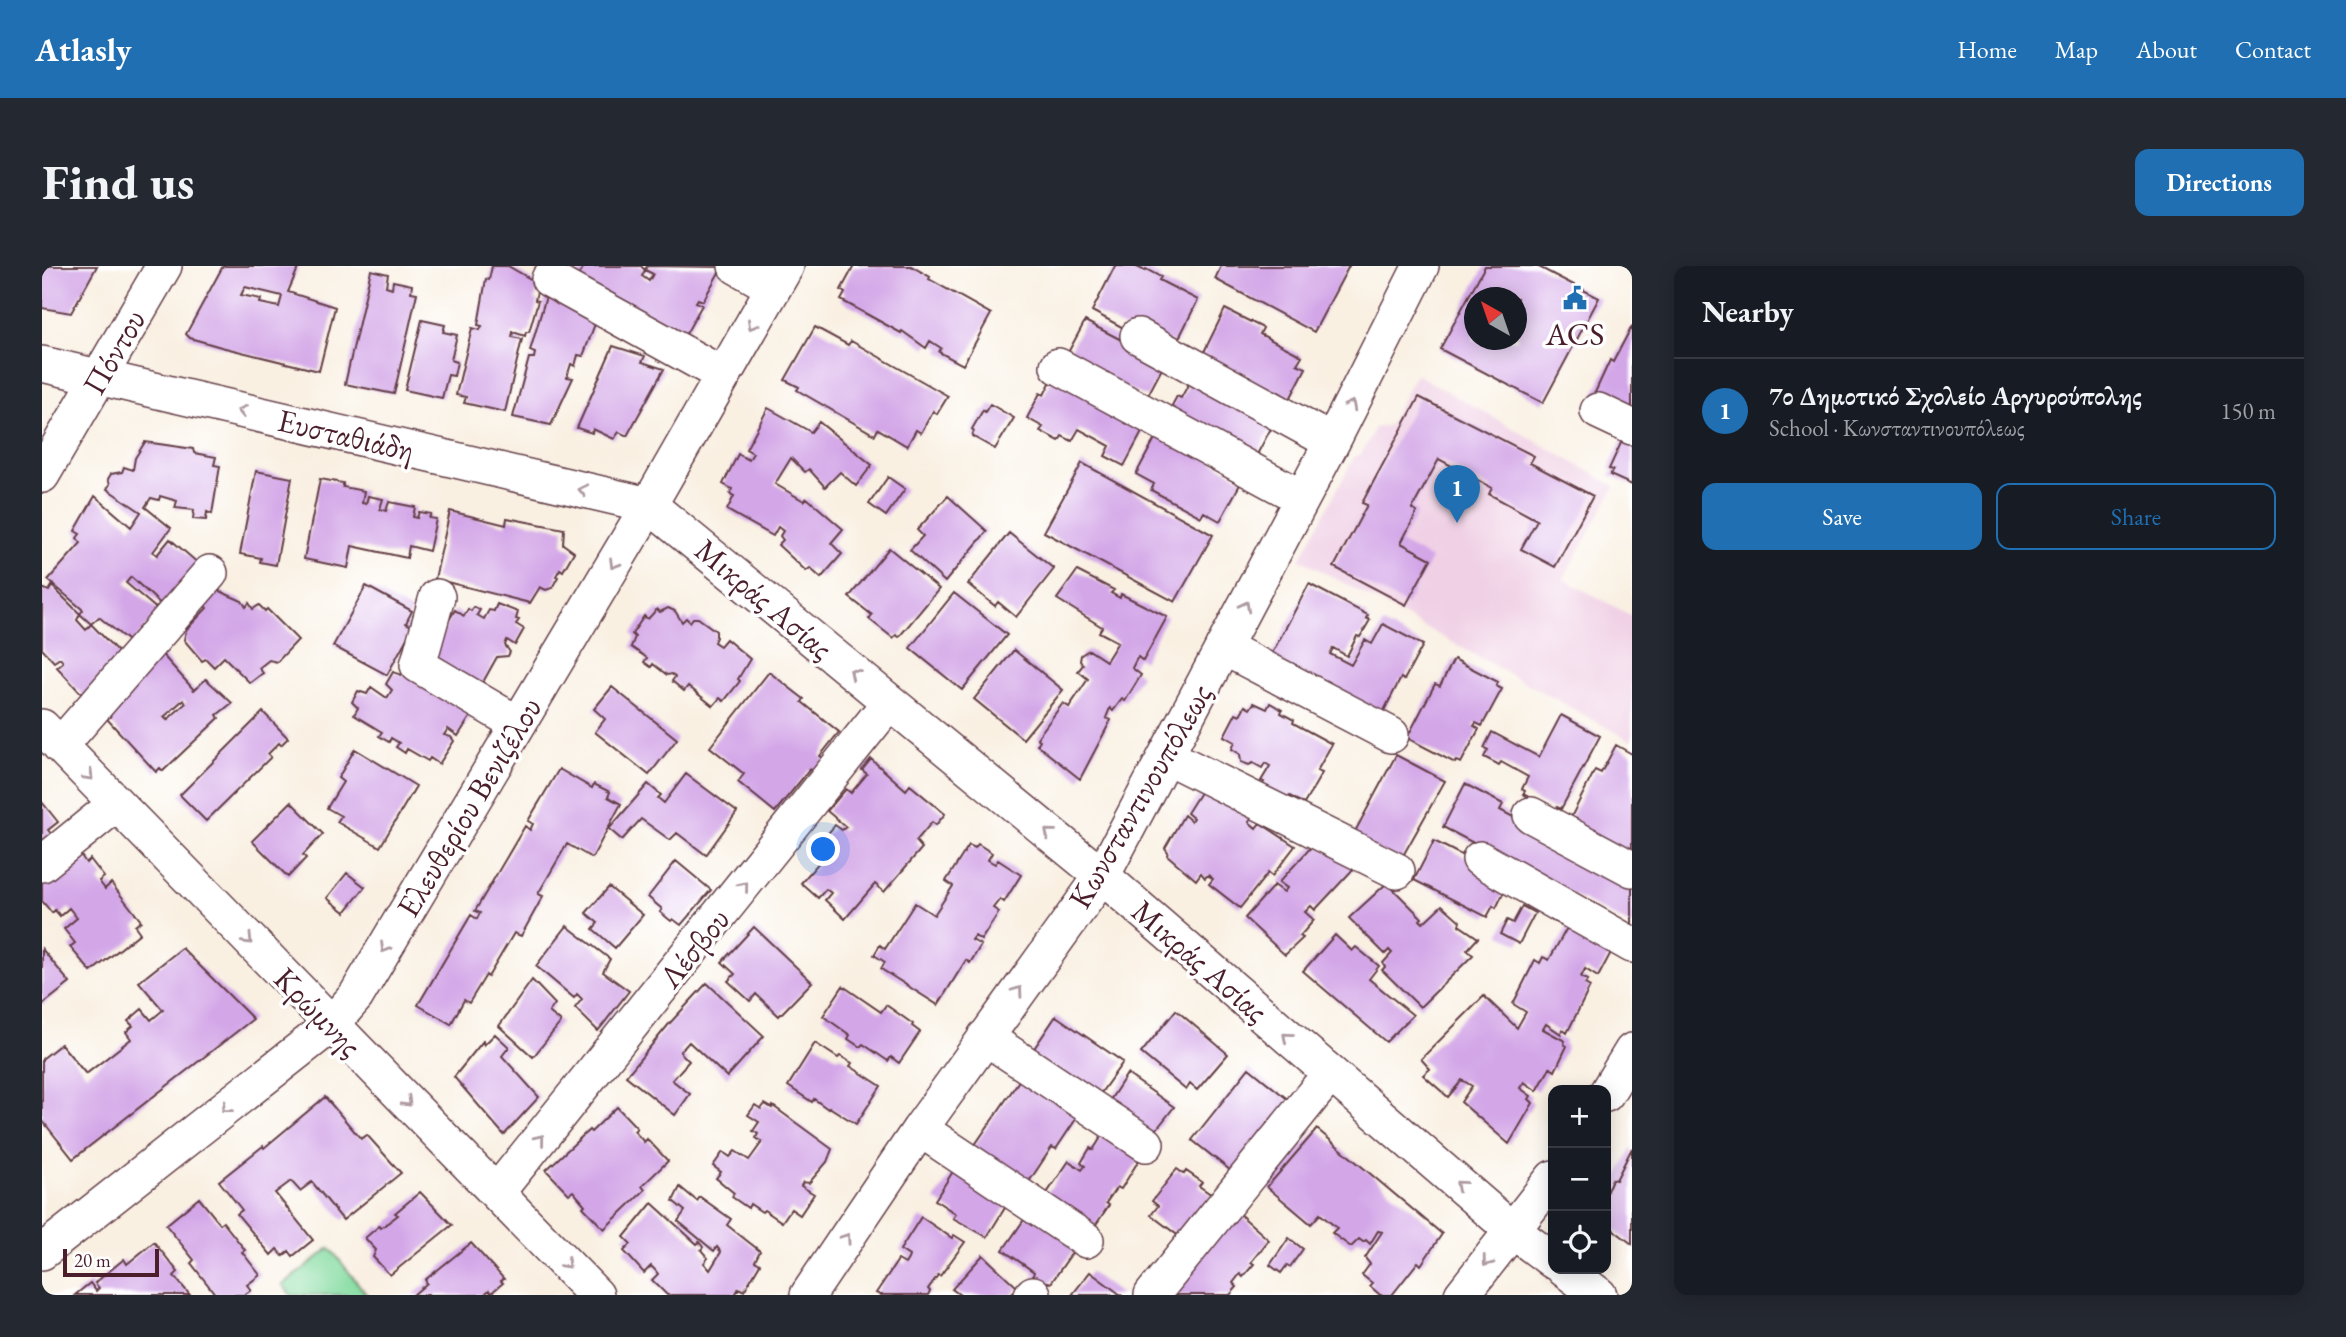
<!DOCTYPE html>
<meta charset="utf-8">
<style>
body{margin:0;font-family:"EB Garamond",serif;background:#242831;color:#f1f3f6}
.controls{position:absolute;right:21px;bottom:21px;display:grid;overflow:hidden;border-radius:14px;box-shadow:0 4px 18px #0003}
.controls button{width:63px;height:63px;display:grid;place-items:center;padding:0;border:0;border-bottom:2px solid #363941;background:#171b24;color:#f1f3f6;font:35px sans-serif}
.compass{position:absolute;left:1422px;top:21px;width:63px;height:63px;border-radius:50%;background:#171b24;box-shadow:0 4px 18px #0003;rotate:320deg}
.scale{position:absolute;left:21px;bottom:18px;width:96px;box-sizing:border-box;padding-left:7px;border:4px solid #4a1f2b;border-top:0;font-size:19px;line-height:24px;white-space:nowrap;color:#4a1f2b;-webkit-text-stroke:5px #fff;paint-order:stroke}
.you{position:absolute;left:782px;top:584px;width:24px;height:24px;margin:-18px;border:5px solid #fff;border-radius:50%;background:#1a73e8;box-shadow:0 0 0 10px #1a73e833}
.badge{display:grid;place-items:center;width:46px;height:46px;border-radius:50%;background:#1f6fb2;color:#fff;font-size:23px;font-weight:700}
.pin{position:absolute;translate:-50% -58px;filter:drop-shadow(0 2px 4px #0008)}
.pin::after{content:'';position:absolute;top:37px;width:24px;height:21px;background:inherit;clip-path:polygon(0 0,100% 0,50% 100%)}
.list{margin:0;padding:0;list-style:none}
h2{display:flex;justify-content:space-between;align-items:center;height:91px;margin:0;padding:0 28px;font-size:30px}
h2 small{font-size:23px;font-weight:400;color:#9ea1a6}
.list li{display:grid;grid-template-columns:46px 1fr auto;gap:21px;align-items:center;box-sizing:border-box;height:105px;padding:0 28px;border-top:2px solid #363941}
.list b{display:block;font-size:26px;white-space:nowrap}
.list p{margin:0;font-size:23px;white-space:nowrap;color:#9ea1a6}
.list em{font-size:23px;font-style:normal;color:#9ea1a6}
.actions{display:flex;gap:14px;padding:21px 28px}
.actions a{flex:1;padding:16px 0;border:2px solid #1f6fb2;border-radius:14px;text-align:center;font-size:24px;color:#1f6fb2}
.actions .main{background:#1f6fb2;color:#fff}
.icon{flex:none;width:38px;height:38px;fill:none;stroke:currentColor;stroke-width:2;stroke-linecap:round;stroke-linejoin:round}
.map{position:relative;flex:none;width:1590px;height:1029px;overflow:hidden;border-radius:14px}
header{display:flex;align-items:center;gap:42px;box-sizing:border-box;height:98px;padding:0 35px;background:#1f6fb2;color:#fff}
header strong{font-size:33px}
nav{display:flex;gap:38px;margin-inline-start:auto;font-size:24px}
.intro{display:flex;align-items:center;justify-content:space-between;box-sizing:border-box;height:168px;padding:0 42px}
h1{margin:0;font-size:49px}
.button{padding:18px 32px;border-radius:14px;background:#1f6fb2;color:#fff;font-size:24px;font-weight:700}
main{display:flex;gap:42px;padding:0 42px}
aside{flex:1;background:#171b24;border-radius:14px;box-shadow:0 4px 18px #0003}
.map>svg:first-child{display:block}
</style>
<header>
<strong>Atlasly</strong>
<nav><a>Home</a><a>Map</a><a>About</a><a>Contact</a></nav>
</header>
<div class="intro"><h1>Find us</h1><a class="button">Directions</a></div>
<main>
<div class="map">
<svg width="1590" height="1029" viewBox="0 0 1590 1029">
<rect width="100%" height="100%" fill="#fff"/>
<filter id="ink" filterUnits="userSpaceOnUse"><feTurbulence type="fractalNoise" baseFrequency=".0143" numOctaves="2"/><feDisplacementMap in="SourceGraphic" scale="14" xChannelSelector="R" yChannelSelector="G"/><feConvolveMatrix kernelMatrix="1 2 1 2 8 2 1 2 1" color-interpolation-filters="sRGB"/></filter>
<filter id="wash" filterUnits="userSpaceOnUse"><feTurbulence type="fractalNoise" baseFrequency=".00686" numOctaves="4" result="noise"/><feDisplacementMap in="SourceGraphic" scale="28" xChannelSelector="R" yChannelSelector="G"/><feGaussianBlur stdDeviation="1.57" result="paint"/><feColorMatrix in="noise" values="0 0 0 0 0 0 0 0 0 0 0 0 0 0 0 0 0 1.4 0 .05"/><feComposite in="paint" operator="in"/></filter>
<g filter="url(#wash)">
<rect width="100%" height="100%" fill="#f9f0e2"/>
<path fill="#f0d0e5" d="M1374,108L1573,220L1521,313L1590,350V475L1258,293L1313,190L1319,189L1333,162L1347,159Z"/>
<path fill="#85dca1" stroke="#687e66" stroke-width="2" d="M288,982L325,1029H249L241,1019Z"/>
<g id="blocks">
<path fill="#d3a6e7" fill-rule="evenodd" d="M0,0H55L29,47L0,42Z
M181,0H257L246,26L293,41L277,105L179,81L148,72L144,68ZM203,21L240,30L237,41L218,37L219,33L199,29Z
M450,0H466L497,18L493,34L496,35L487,66H484L483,70L471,66L470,71L480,73L463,146L422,137L424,131L414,129L430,62L438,64L440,60L436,59L444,13L447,14Z
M542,0H599L603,4L600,10L607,15L611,8L603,4L605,0L680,1L661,35L656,33L654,36L660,39L639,77L533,16Z
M812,0H869L888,11L887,13L949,48L921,99L897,86L899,82L888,75L884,82L860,65L859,67L799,34L803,27L799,24Z
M1073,0H1093L1103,5L1104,3L1119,11L1117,14L1156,34L1134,78L1087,65L1050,45Z
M1179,0H1307L1272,66L1173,13Z
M1443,0H1495L1557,32L1501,137L1398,83ZM1433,32H1475V74H1432Z
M329,4L346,8L344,20L350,22L351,15L370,19L369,26L375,27L352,128L303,118Z
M505,27L554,55L541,90L536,89L533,100L529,98L525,111L531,112L509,159L471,151L487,92H492L493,87L488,85Z
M1183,43L1221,62L1218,68L1260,90L1255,98L1264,102L1248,133L1235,125L1232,130L1206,116L1209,111L1199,107L1158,94Z
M380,54L403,59L401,66L415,69L409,94L415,96L412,110L406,109L400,132L363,124Z
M1043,55L1085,77L1124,95L1105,131L1022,94Z
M1590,60V151L1550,133L1568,94L1571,96Z
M773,61L806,79L809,75L906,130L895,148L891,145L879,167L874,164L865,180L836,163L833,169L755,124L757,121L743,114Z
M571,80L603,90L600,96L622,103L585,170L577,166L572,173L551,163L550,167L535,162Z
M1152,108L1234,153L1211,196L1125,149L1135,130L1139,132Z
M1010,113L1106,155L1082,200L1063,190L1068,180L1037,163L1030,175L1020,170L1017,175L998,165L1001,161L985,152L998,127L1002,129Z
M1377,131L1492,190L1488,197L1551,230L1513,301L1479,283L1495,254L1447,228L1450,222L1397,193L1370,243L1375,246L1359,277L1389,293L1364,339L1292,301L1325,239L1320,237Z
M948,138L972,152L953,183L930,170L932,165L930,163L941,144L943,146Z
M726,142L769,166L777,156L830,199L814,220L798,206L783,221L767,203L763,206L749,192L733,218L762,235L765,232L801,263L789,277L800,288L779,312L768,302L764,305L736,279L741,274L738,270L741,265L736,261L731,270L685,244L692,230L688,228L690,223L681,218L696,188L707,194L711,187L704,183Z
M1117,165L1201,213L1178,255L1162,246L1159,251L1109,224L1112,218L1094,208Z
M1584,166L1590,169V219L1568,209L1571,204L1567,203Z
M103,176L151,183L152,187L174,191L172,199L178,200L170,248L165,246L164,254L151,253L152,244L133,242L135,235L118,230L117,234L109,232L103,241L129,262L111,286L115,289L128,273L157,298L121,340L89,311L84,317L117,345L90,378L57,351L49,358L38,348L41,344L6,314L39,277L35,272L38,268L33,265L53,230L89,261L99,246L65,223L68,218L66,213L69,208L80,206L82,201L91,204L93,192Z
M1040,197L1171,269L1133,336L1002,266Z
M214,205L250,212L234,299L218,296L219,292L198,288Z
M846,211L863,223L844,250L827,238Z
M278,213L301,217V221L322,225L320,237L324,238L326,230L341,233L338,243L344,245L347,236L373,241L371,251L375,252L377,246L389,248L387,252L394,253L387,285L367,280L365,292L310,280L306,302L262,293Z
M906,230L945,265L903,316L868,284L881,270L875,264Z
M408,245L464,259L465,252L522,263L521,278L532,286L521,305L518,303L514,310L516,311L510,322L504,324L498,321L488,337L393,313Z
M967,267L1012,303L974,351L956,336L953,340L926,318Z
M847,282L897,323L857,371L854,369L851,372L827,353L830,349L807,331Z
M1035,305L1072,324L1069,327L1078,332L1079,328L1125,351L1101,395L1096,391L1094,394L1090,402L1099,409L1083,435L1080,433L1071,445L1068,442L1064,452L1069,454L1038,513L995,479L998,474L995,472L1021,437L1027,441L1046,413L1036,405L1041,399L1038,395L1039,389L1047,384L1064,395L1076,376L1057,366L1060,361L1015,333Z
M1267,318L1326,349L1324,352L1328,354L1318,371L1315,370L1305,390L1291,382L1288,388L1309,399L1323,374L1330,378L1341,358L1381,379L1362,414L1359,412L1336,456L1227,393Z
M10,320L38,348L35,354L44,364L49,358L81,391L44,433L15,401L21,396L18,392L12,396L0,383V322L7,325Z
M324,320L370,345L364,357L371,361L345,409L291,380Z
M175,324L200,335L204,341L207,337L211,343L217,339L223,345L225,343L256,374L235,396L227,394L217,402L221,407L208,417L182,391L172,401L164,393L160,395L142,374L144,364L165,342L161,338Z
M912,327L965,369L920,424L868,382Z
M455,338L476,346L474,353L477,354L474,358L482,363L473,379L465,374L463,379L468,386L466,390L455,391L436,425L383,394L413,344L422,350L426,343L429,345L432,341L438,344L435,349L442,353L447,344L452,345Z
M626,342L633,345L640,356L644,352L648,356L651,352H656L674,365V371L672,376L678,380L684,373L708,393L696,413L698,415L682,435L678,432L671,440L646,420L642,425L630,415L633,411L630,408L625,409L611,398L609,401L602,396L605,392L589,381L593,371L590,368L602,350L606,353L615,343L618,346Z
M972,384L1021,424L981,473L932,433Z
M117,385L152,424L164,413L190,437L175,449L177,452L121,505L118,502L114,506L65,453L68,451L59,440ZM141,434L144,437L125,454L122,451Z
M1412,393L1456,416L1454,420L1460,423L1440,460L1434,457L1432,460L1437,463L1419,497L1414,495L1413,497L1365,472L1393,418L1398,420Z
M364,403L430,448L416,470L406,463L402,469L409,471L412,475L397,498L388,492L386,495L365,483L363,487L354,481L357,477L349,472L347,476L337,470L340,466L312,449L316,442L310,436L316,425L325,428L329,421L345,432L350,424L344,418L351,406L360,409Z
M727,406L762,433L760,436L797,466L778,490L783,493L772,507L768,503L733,546L696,516L702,508L668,481Z
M570,421L635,473L607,509L553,466L563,453L552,443Z
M1212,437L1225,443L1228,437L1240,444L1239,447L1252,454L1251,457L1290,478L1275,505L1280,507L1262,538L1248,530L1246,533L1219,522L1222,516L1219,515L1228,500L1223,497L1220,502L1211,497L1207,499L1199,496L1198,488L1190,483L1193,476L1182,470L1194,447L1198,449L1203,440L1208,443Z
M221,446L246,472L239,479L237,477L226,488L229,491L164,555L138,529Z
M1519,449L1558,470L1519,543L1515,541L1513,545L1481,528L1483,525L1480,523L1486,511L1459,496L1457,499L1442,491L1446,484L1442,482L1450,466L1497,491Z
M1574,479L1590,488V592L1526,557L1553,504L1559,507Z
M313,483L374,520L338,581L295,556L299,550L285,542L301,516L296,512Z
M1354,489L1403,515L1358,595L1309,573Z
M829,493L864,524L868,519L903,548L894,559L890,556L874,575L880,582L842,626L833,618L803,653L783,634L789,627L784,623L776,632L759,617L780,593L771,585L793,559L800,564L804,561L785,545L804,523L809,527L825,508L820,504Z
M517,503L550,522L552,518L568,526L566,531L579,538L550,592L525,578L496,628L501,630L479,670L472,667L446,711L444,709L427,737L422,734L409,758L376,739L429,649L435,653L438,647L433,645L483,560L488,564L491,558L486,555Z
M644,508L695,546L664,589L635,567L628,574L599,553L580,574L567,563L606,518L619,529L616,532L622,537Z
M1164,517L1213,547L1207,556L1214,562L1218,557L1253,580L1230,610L1226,607L1198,642L1167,618L1171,613L1166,609L1163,612L1159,607L1154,614L1125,589L1126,586L1123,582L1142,549L1149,555L1151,552L1145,547Z
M1423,518L1461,538L1458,544L1590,614V660L1401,561Z
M0,536L16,556L6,564L10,569L0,577Z
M249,536L281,568L261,589L264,592L246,611L210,575Z
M1392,575L1468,614L1454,642L1451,640L1445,651L1372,614Z
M936,578L950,587L946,594L953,598L956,594L979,609L962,636L958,633L951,642L957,646L939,674L933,670L930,674L939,679L928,697L924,694L896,739L839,703L843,696L832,689L838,679L843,683L873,637L892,649L911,620L904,615L927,579L933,582Z
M1272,578L1315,599L1273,644L1269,640L1263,646L1272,654L1258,670L1261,672L1243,689L1203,652L1232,619L1242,626L1245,622L1237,616Z
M38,588L44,597L48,593L62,611L57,615L63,623L69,617L99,655L93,660L98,667L49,706L28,681L33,677L22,663L35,652L27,642L18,650L13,644L10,647L0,635V611Z
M634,595L669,624L639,659L631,653L629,655L618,646L620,643L606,631Z
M305,607L323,621L303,646L285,632Z
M1345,617L1380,652L1378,654L1381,657L1400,639L1418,655L1417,659L1436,672L1425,684L1431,689L1378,741L1340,704L1343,701L1341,697L1350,687L1347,684L1343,688L1307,652Z
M567,621L601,649L573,682L551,663L556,657L544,647Z
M1480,640L1493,647L1477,678L1458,668L1465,654L1471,657Z
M1531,651L1575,675L1556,711L1543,703L1539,711L1546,714L1543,718L1548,721L1525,767L1520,763L1519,768L1504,758L1501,763L1523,775L1522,778L1525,780L1513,805L1508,802L1495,825L1482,816L1478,822L1489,830L1487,833L1491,837L1467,878L1419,836L1430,820L1420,814L1406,831L1381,809L1388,803L1379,793L1442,730L1475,762L1484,746L1471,738L1493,694L1498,697L1501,691L1507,694Z
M525,660L568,693L561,706L587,725L556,765L533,742L540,733L535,728L532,732L494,700Z
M712,661L770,716L737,750L714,728L708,735L686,715L693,708L680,696Z
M1293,669L1310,685L1314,681L1337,700L1327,713L1371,749L1344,776L1261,705Z
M140,682L211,753L31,893L0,854V793L19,778L44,808L89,773L84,766L91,760L86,755L100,743L109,754L121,744L97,716Z
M0,683L28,717L0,739Z
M490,714L513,738L507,746L519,756L491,791L457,760Z
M665,717L722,770L685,811L647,776L638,786L647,795L630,814L648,828L633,849L584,810L627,758Z
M801,720L839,746L844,739L871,758L870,760L878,766L857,797L849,791L846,795L821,778L818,781L806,773L808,769L781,750Z
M1134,744L1186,788L1155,824L1148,818L1144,824L1099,787Z
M1014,750L1081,796L1053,835L987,790Z
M453,768L467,781L460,790L497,831L462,869L412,811L441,775L442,779Z
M773,777L796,792L798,790L810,797L808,800L839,820L814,858L787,841L786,843L772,833L770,836L746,820Z
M1207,802L1249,836L1193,908L1150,874Z
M983,806L1038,847L1014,883L1010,881L982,923L928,886Z
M1085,808L1132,841L1107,873L1063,842Z
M283,831L319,873L325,869L359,907L301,954L270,916L258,925L249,915L233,927L271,974L251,990L247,985L241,990L235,983L229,989L195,948L200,944L177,915L221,880L222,882Z
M723,838L730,842L731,840L790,883L785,896L767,917L761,916L759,920L772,928L758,949L749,943L740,956L722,944L720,946L708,938L706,942L690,931L692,927L674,912L679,906L671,900L681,886L688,891L693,885L707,894L720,876L714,872L716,868L711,865L717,856L706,849L713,839L719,843Z
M575,841L595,862L592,865L602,876L605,873L626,895L600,920L603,924L562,963L541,941L543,939L531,925L527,928L504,904L547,864L549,866Z
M1065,862L1102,886L1079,923L1075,921L1064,937L1067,939L1051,963L1001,933L1027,895L1040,904L1043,900L1039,897L1048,882L1051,884Z
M1275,863L1400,968L1379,999L1376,996L1350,1029H1338L1328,1020L1330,1017L1320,1009L1328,998L1323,992L1340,966L1336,965L1328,978L1324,974L1321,976L1317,973L1309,981L1290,967L1295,962L1278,948L1269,958L1225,921Z
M1590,882V978L1564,958V927L1570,913L1574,914Z
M915,899L969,932L945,971L911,952L914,948L893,934Z
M1135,903L1142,908L1144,905L1160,916L1157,920L1170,929L1138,971L1109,949L1116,940L1110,935Z
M638,921L655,935L658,931L689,953L685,959L718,985L713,995L718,998L702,1025L697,1022L693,1029H625L610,1014L616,1008L613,1004L609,1000L602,1007L582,985L589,978L582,971L610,937L655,978L657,976L661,981L659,984L666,992L662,997L668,1004L679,986L675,981L672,985L636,955L643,945L631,935Z
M378,926L410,959L348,1009L331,991L334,984L323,972L337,960L339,962L356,949L353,947Z
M157,932L178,958L181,956L203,984L200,986L218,1009L205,1019L209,1024L202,1029H174L149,997L152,994L124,959Z
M1194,945L1227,974L1209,996L1212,998L1201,1011L1198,1008L1191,1017L1195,1021L1188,1029H1129Z
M986,948L1034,981L1009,1017L1006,1016L1004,1019L991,1009L992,1006L961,984Z
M879,951L910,972L912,969L923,976L898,1010L896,1009L886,1023L888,1025L886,1029H838L834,1027L856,994L863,998L866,993L867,990L858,984Z
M1247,972L1261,983L1248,1001L1245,999L1239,1007L1228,999Z
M112,976L136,1006L132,1010L148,1029H33L48,1017L54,1025L57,1022L53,1017L82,993L85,998Z
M429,977L462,1013L459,1015L461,1017L449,1027L447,1024L442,1029H371L385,1017L383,1014Z
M941,989L976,1022L969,1029H918L910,1023Z
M1048,1006L1079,1029H1030Z"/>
</g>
</g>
<g filter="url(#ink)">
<use href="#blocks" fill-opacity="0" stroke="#643e46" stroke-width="2"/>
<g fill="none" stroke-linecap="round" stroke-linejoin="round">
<g stroke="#643e46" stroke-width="38">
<path id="minor" d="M694,0L731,21
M507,13L681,109
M1096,70L1290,176
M0,98L607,239L1060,610L1470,964L1511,995
M1016,100L1260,232
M1556,145L1590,161
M0,209L122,0
M395,331L376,399L476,458
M1181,381L1349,469
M0,461L554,1029
M18,480L168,307
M1124,490L1355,605
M1489,549L1590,603
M1438,593L1590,679
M0,598L74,538
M943,771L1104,878
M1564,828L1590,785
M878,863L1044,974
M455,926L847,437
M0,986L289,759L314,730L607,239L744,0
M1522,1003L1557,1029
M766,1029L878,863L1060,610L1290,176L1379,0
M990,1029L991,1028
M1110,1029L1288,808
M1420,1029L1511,912"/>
</g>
<use href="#minor" stroke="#fff" stroke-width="35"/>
</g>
<defs><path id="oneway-chevron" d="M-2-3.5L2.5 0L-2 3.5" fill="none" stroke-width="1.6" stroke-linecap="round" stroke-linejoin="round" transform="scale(1.75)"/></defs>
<g stroke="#ae9aa0">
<use href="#oneway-chevron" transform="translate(710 59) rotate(120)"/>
<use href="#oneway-chevron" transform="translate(1309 139) rotate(-63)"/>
<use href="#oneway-chevron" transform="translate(200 145) rotate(-167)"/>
<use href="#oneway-chevron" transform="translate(541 224) rotate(-167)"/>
<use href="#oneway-chevron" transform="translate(572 298) rotate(121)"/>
<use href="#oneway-chevron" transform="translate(1203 340) rotate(-62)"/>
<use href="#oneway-chevron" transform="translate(812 407) rotate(-140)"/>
<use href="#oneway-chevron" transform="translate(47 510) rotate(46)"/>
<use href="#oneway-chevron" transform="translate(1007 567) rotate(-141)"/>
<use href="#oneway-chevron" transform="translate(702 620) rotate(-51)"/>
<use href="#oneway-chevron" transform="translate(206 674) rotate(46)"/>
<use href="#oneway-chevron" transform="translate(343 682) rotate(121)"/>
<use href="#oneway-chevron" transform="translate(976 725) rotate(-54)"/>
<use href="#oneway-chevron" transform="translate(1245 771) rotate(-139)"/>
<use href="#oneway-chevron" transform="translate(365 836) rotate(45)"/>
<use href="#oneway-chevron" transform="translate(184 842) rotate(142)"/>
<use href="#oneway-chevron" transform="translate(498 873) rotate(-51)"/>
<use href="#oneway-chevron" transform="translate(1418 919) rotate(-139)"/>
<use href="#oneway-chevron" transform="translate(804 972) rotate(-56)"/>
<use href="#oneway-chevron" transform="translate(1445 996) rotate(127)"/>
<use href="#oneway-chevron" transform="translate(524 998) rotate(46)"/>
</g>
</g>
<defs>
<g id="civic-bare" transform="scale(1.89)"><path d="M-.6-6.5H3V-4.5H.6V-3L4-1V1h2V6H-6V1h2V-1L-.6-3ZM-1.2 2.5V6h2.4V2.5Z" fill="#1f6fb2" stroke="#fff" stroke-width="2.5" paint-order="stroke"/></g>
</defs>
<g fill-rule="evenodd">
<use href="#civic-bare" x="1533" y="32"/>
</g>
<g text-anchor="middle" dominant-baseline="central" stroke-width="7" stroke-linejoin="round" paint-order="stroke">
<g font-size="32" fill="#4a1f2b" stroke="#fff">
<text x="1533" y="68">ACS</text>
</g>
<g font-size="32" fill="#4a1f2b" stroke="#fff">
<text transform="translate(72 86) rotate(-60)">Πόντου</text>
<text transform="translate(304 169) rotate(13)">Ευσταθιάδη</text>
<text transform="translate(722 333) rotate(40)">Μικράς Ασίας</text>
<text transform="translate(1098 530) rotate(-60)">Κωνσταντινουπόλεως</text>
<text transform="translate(427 541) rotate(-59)">Ελευθερίου Βενιζέλου</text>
<text transform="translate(652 682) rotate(-51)">Λέσβου</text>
<text transform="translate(1158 695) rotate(41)">Μικράς Ασίας</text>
<text transform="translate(276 746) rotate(46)">Κρώμνης</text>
</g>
</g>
</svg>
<div class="controls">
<button>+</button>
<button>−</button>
<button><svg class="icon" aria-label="locate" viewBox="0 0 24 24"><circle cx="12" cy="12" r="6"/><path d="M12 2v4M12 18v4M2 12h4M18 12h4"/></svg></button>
</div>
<svg class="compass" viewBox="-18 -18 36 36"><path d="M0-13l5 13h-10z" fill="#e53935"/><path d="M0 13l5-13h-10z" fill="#9ea1a6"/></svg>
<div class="scale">20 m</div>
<div class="you"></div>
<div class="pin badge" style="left:1415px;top:257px">1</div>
</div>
<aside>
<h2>Nearby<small></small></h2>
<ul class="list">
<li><span class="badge">1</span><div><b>7ο Δημοτικό Σχολείο Αργυρούπολης</b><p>School · Κωνσταντινουπόλεως</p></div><em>150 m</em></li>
</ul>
<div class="actions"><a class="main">Save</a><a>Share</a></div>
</aside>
</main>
